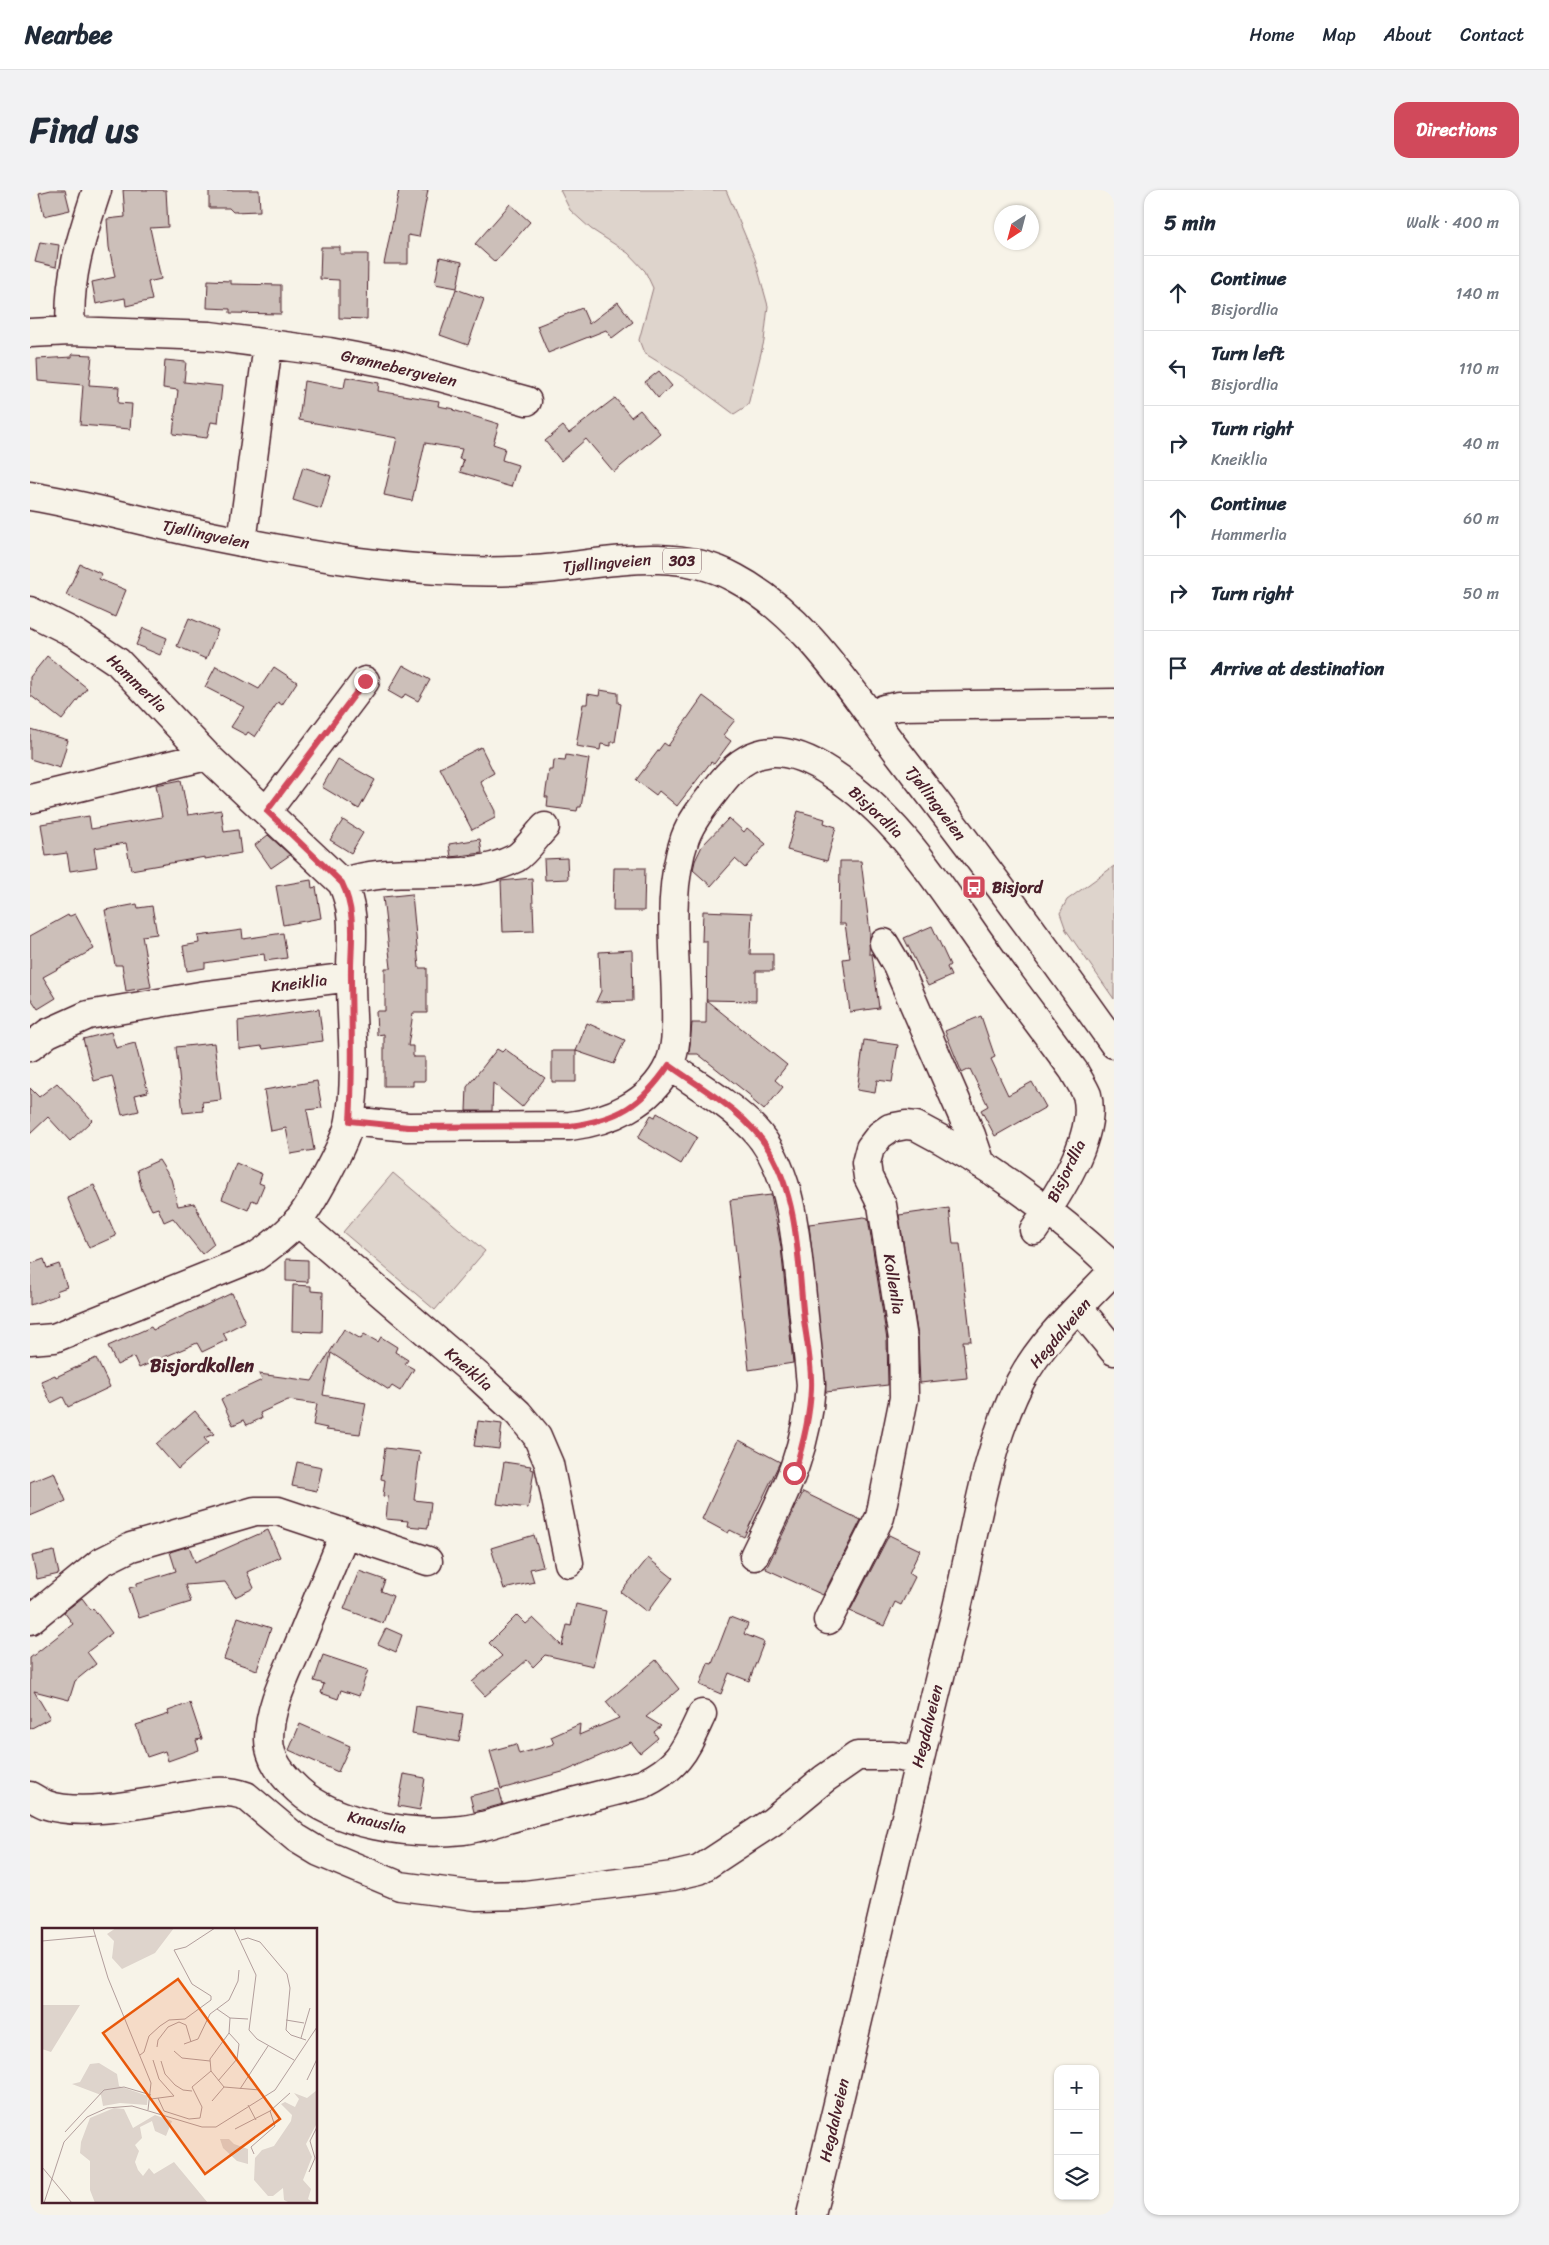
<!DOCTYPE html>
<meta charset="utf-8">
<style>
body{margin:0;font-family:Sriracha,sans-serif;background:#f2f2f3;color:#1f2937}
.controls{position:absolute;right:15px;bottom:15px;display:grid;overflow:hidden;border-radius:10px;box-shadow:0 1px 4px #0004}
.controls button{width:45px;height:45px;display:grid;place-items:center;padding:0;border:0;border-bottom:1px solid #e0e1e3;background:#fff;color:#1f2937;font:25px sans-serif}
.compass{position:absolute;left:964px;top:15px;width:45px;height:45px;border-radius:50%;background:#fff;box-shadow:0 1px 4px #0004;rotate:216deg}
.stop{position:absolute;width:15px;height:15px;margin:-11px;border:4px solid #d1495b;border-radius:50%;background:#fff}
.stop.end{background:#d1495b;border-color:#fff;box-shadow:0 1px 5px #0008}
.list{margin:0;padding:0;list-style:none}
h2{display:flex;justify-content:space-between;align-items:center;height:65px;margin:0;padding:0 20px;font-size:21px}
h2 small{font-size:16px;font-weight:400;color:#747a83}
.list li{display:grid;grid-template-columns:32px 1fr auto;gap:15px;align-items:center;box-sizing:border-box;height:75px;padding:0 20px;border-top:1px solid #e0e1e3}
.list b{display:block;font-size:19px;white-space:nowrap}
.list p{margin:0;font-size:16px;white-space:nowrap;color:#747a83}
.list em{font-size:16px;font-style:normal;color:#747a83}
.icon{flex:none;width:28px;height:28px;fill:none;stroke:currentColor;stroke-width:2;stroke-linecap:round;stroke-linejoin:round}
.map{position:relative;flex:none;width:1084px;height:2025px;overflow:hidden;border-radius:15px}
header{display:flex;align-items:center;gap:30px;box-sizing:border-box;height:70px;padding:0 25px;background:#fff;border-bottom:1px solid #e0e1e3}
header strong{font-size:24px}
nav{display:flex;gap:28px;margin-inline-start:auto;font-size:18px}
.intro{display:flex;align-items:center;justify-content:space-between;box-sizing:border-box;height:120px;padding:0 30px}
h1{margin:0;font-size:35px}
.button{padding:12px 22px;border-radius:15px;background:#d1495b;color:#fff;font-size:18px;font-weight:700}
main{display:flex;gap:30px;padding:0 30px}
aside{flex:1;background:#fff;border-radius:15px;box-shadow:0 1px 4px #0004}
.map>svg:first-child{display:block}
</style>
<header>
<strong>Nearbee</strong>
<nav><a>Home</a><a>Map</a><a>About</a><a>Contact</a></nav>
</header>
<div class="intro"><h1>Find us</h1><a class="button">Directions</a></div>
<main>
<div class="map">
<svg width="1084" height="2025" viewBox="0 0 1084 2025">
<rect width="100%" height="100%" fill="#f7f3e8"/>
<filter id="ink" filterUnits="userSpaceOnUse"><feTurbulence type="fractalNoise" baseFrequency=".02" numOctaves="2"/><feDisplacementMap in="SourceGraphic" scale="10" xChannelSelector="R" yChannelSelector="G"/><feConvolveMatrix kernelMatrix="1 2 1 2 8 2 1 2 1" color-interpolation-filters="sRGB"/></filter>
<g filter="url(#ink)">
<path fill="#ded4cc" stroke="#947a7c" d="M530,0H696L725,69L738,116L734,151L718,215L704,224L661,192L614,163L609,150L623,98L615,81L598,63L561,39L540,20Z
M1084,676V809L1036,740L1030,723L1037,710Z
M363,983L455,1061L405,1120L313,1042Z"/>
<path fill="#ccbfb9" stroke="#4a1f2b" d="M21,0H35L40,20L14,26L9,3Z
M93,0H136L138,37L120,38L131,89L118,92L122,110L96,116L95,108L66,114L62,92L85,87L79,57L77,29L95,27Z
M179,0H229L230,21L203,22L199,18H179Z
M369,0H398L389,47L378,45V74H354Z
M480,14L500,32L465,72L445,54Z
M10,52L29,55L26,77L5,72Z
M291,57H310V64H338L337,129L309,128V90L290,89Z
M410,67L432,72L427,98L405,94Z
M178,90L201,91V94L251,95V124L200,123V119L177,118Z
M426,99L454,109L438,155L410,145Z
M588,112L603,132L582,148L576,140L518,163L507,136L552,118L559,134Z
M42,164L62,165L59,195L89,197L88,213L102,214L100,239L50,235L53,195L8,191L7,169L42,167Z
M135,170L156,172L154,192L192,196L188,233L181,232L177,248L143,244L148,200L133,198Z
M629,181L642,196L628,208L615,192Z
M316,187L349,193L348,201L409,211L408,216L424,219L423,220L469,234L463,254L475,258L472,270L488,275L481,297L430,282L434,270L429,269L432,259L395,253L382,311L354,305L367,248L269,230L274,191L314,198Z
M585,208L601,227L610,220L630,243L584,282L556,249L531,271L515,251L533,236L539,243Z
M273,277L301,286L291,319L263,310Z
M50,374L72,384L69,389L96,400L85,427L36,405Z
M159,428L188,440L176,469L147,456Z
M113,438L137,448L130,465L106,455Z
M17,466L57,498L32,530L0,505V487Z
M373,475L400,490L388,511L375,504L372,509L358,501Z
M186,476L229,499L244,477L267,492L252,515L248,512L225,547L218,542L216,545L201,537L214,517L175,497Z
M570,500L588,503V513L591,514L585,552H581V556L571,554L570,560L546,556L553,514H557L558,504L569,506Z
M673,506L705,530L693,545L701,551L684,574L681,572L647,616L629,601L626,605L606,590L634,553L638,556Z
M0,539L38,550L30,578L0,569Z
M451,557L464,583L450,591L465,621V628L442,640L410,578Z
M536,565L559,569L551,617H548L547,621L517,617L518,607H515L519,580H523L524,570L535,571Z
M308,569L345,590L329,619L292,597Z
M151,590L158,625L191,620L194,642L208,640L211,663L175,669V667L101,680L96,653L64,658L67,677L40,681L37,663L16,666L11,634L59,626L61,639L132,627L126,595Z
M768,621L795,629L794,633L806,637L797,671L757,660Z
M699,628L714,642L717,638L736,654L715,678L705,669L681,696L663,680L665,671L672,656Z
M313,630L333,643L321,663L300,650Z
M238,645L260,665L241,678L225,655Z
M450,649L452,663L421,667L419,654Z
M537,668L538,689L515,690L514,669Z
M810,671H831L840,742L839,764H842L849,818L820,822L813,769L820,768L815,734H809Z
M584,678H615L614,721H583Z
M502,688L504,741L473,742L471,691Z
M281,690L282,698L286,697L291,728L253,735L246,696Z
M382,704L389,778H397V823H383L378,856H383V867H395V891H383V896H354V844L347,845L346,821H355V778H361L353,707Z
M107,714L108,718L122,716L127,744L112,746L121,797L96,801L92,775H85L75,720Z
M673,721L722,723L720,764H743V781H726V811L676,810L757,875L745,890L753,897L734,920L720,908L722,907L668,864H659L662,833H676L677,751H672Z
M45,724L64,759L13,787L26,808L8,819L0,807V746L38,725L40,726Z
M902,736L920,775L917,777L921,786L898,796L874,748Z
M212,740L213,749L253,743L257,768L235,771L234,764L175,773V778L157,781L153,756L169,753L168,746Z
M602,760L603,811L566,812L571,801L569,762Z
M289,819L293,851L233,859L232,856L209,859L208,831Z
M951,826L965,867L961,869L978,905L1002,892L1016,917L965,946L951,920L958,916L940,879L932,883L915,841Z
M557,833L595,850L584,874L546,861V892H522V861H546Z
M81,842L86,858L105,853L118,902L105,905L109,921L92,925L82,886L64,891L53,849Z
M834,850L868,855L862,892L847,890L845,903L827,900Z
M184,853L191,910L172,912L173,921L153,923L146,857Z
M467,859L472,862L475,859L515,888L492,917L463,893L462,921H436L437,897Z
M287,891L292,918L277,920L284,960L261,964L256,938L241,941L234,900Z
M27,893L62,930L40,951L18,927L0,944V898L9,907Z
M627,923L667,947L651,974L608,948L621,925L625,927Z
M129,970L141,989L148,1016L164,1013L184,1054L172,1064L143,1028L134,1032L128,1018L122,1020L112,1000L107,980Z
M206,973L232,984L229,993L234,995L227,1012L222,1010L218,1020L192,1009Z
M64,995L86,1046L59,1058L37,1007Z
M741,1005L751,1057L763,1173L719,1180L700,1010Z
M919,1018L923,1054H930L941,1151H933L937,1188L890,1193L888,1147L869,1025Z
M834,1027L838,1028L857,1150L858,1195L796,1202L779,1034Z
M14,1069L17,1078L29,1074L37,1097L26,1101L28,1105L0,1115V1074Z
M256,1069L278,1070V1092L256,1091Z
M263,1095L281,1096V1101L293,1102L292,1142L262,1141Z
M202,1103L215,1132L193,1143L197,1150L172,1162L167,1153L109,1178L104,1167L87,1175L78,1156L121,1137L123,1140Z
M314,1139L331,1149L334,1144L348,1152L351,1147L367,1157L365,1162L378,1170L375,1174L384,1179L370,1201L362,1196L359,1200L301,1163L293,1205L336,1213L330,1244L296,1240L297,1238L283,1235L287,1214L258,1210L230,1223L232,1228L217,1235L214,1230L203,1235L191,1209L232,1190L229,1184L282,1191Z
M66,1168L80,1197L38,1217L33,1207L21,1213L11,1191L25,1185L26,1187Z
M165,1221L184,1244L174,1248L178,1253L148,1279L126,1254Z
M448,1231L472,1234L469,1259L444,1256Z
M709,1250L750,1272L714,1347L700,1340L698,1343L672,1329Z
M355,1258L390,1262L384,1310L401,1312L398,1338L377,1336L378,1331L356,1329L358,1307L353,1306L355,1290L351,1289Z
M267,1272L292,1277L287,1301L262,1296Z
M474,1272L501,1276L500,1279L504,1280L498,1318L467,1314Z
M24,1282L36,1311L0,1326V1292Z
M773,1302L831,1330L793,1405L736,1379Z
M238,1340L250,1367L217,1382L224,1398L205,1407L195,1392L155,1395L161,1412L109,1428L99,1398L107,1396V1393L146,1381L140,1362L159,1356L165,1372Z
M504,1345L513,1376L500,1379L504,1392L474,1399L461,1358Z
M859,1345L890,1360L879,1383L885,1387L871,1415L865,1412L854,1436L820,1421Z
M24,1361L29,1384L7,1389L2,1366Z
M618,1368L643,1388L617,1422L591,1402Z
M329,1381L355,1390L351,1401L363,1406L353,1433L314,1419Z
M52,1408L61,1420L63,1418L82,1443L57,1462L66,1474L45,1491L39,1510L4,1501L20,1528L0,1539V1468L43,1434L34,1422Z
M546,1414L576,1421L563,1476L515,1465L503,1477L497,1470L455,1506L442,1492L472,1466L459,1453L487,1425L496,1434L503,1428L532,1456L537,1435L541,1436Z
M208,1427L241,1438L227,1480L194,1469Z
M700,1427L718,1434L714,1444L734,1452L719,1491L699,1483L691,1504L670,1495L678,1473L682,1474Z
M356,1438L372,1445L366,1462L348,1454Z
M293,1465L338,1480L329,1506L311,1500L308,1509L291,1503L294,1494L284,1491Z
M626,1470L649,1499L616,1527L631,1536L624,1542L628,1548L610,1563L601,1552L536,1581L471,1599L460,1561L486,1554L489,1564L524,1554L521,1547L550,1534L549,1545L589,1528L576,1512Z
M160,1513L172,1549L166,1550L169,1560L138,1571L135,1561L117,1567L106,1535L139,1524L138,1521Z
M386,1516L433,1524L429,1552L382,1544Z
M270,1534L320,1556L308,1582L259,1560Z
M374,1584L395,1588L390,1620L368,1616Z
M469,1599L473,1614L444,1622L440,1606Z"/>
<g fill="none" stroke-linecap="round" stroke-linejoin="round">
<g stroke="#4a1f2b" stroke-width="31">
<path id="minor" d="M41,141L180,146L299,162L363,174L497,211
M0,143L41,141C37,90 51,48 67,0
M212,352L238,154
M0,421L46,444L88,472L177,566L312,693C328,726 320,755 321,790C321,836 328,884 320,930C317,950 280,1018 266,1033C253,1047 240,1057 225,1067L24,1148L0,1150
M842,528L854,519L869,516L1084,513
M0,609L177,566
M237,621L335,491
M312,693C368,672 431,696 486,668C496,662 506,646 515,637
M854,753L867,775L941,945L951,974
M0,857L18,843L58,825L170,806L321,787
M639,875C667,895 700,914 724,939C762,980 765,1044 771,1096C774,1129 778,1162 781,1195C777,1264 753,1306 724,1366
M320,931L378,937L540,936C579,931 621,914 639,875C648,856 646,831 646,811C645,757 637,700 655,648C662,629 676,613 688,597C721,552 756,554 801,583C870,628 909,695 956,761C984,801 1015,841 1044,881C1048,889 1054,897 1057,905C1068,946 1026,1008 1004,1040
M267,1031L449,1187L488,1223L507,1246L519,1274L539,1373
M1049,1118L1084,1161
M315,1343C299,1382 283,1421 267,1459C255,1487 239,1518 239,1549C239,1570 253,1586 268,1600C306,1635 382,1646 433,1640C451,1638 470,1631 488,1626C530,1615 571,1605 613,1594C650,1576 655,1560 672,1524
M0,1430L71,1372L101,1357L225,1321H248L398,1371
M798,1430L850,1327L874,1208L873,1149L852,1015L838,987L836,973L840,958L850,945L860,938L876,935L886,936C956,972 1028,1024 1084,1078
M0,1606C5,1609 11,1613 17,1615C51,1627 115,1613 151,1607C172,1603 195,1598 216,1606L266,1648L289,1662L370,1696L446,1706L495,1705L643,1686L669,1680L742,1632L794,1589L827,1566H863L888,1570
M781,2025C830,1827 874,1628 924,1430C944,1352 953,1265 990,1192C1012,1150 1051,1115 1084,1080"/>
</g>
<g stroke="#4a1f2b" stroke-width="31">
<path id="major" d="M0,306C61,316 121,334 181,346C286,367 396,387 503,380C571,375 642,354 705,388C775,425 821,501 867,561C941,657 1014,755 1084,854"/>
</g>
<use href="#minor" stroke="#f7f3e8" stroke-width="28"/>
<use href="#major" stroke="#f7f3e8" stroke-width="28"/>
</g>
</g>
<g fill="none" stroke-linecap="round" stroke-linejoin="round" filter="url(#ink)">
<path stroke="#d1495b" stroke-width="6" d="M335,491L237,621L312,693C328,726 320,755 321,790C322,838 323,884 320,931L378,937L540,936C589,929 611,916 639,875C674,900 717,923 739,960C769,1010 768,1074 774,1130C777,1152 782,1176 781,1198C780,1227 773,1255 764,1283"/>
</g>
<defs>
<g id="bus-square" transform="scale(1.25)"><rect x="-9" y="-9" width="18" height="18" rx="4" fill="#d1495b" stroke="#f7f3e8"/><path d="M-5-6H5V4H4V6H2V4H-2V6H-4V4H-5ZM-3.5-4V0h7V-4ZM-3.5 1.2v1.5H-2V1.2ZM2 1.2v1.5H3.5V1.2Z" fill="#fff"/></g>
</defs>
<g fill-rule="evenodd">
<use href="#bus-square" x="944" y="697"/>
</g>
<g text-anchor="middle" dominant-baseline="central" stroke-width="4.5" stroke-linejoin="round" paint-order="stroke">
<rect fill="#f7f3e8" stroke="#7e5f64" stroke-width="1" x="633" y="358.5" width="38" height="25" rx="4"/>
<g font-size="15" font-weight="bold" fill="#4a1f2b">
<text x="652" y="371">303</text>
</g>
<g font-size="16" fill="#4a1f2b" stroke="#f7f3e8">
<text transform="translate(369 178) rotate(13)">Grønnebergveien</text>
<text transform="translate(176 344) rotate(12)">Tjøllingveien</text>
<text transform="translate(577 373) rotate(-5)">Tjøllingveien</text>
<text transform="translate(107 493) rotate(44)">Hammerlia</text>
<text transform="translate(906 613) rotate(53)">Tjøllingveien</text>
<text transform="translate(846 622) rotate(43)">Bisjordlia</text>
<text transform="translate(269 793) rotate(-7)">Kneiklia</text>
<text transform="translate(1036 981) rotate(-64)">Bisjordlia</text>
<text transform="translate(864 1094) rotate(81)">Kollenlia</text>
<text transform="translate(1030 1143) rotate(-50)">Hegdalveien</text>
<text transform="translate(439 1179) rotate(41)">Kneiklia</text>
<text transform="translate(897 1536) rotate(-76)">Hegdalveien</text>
<text transform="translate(347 1632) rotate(12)">Knauslia</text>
<text transform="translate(804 1930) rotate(-77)">Hegdalveien</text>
</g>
<g font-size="16" font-weight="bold" fill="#4a1f2b" stroke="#f7f3e8" text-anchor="start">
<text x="962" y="697">Bisjord</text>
</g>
<g font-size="18" font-weight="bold" fill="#4a1f2b" stroke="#f7f3e8">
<text x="172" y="1176">Bisjordkollen</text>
</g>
</g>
<g transform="translate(12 1738)">
<rect width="275" height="275" fill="#f7f3e8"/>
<path d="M74,0H132L113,25L80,41L70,30L72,13L65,6ZM0,77H38L9,124L0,121ZM57,135L75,146L77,158L106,168L105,177L78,175L61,178L59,167L30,156L38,154L48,136ZM275,162V195L264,216L270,229L261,252L269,261L266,271L272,275H248L242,272L241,260L231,268H226L212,252L213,230L220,222L232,218L249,193L250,187L239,176L243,174L253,179L257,171L252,165L265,170ZM72,180L82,181L91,200L113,187L130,193L124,208L113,203L110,193L98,199L100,210L93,217L97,223L93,234L96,242L101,248L107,240L112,246L132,234L166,275H53L48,262V233L38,225L39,214L48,190ZM187,211L192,216L206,221V236L195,233L181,220L178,211Z" fill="#ded4cc"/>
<path fill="none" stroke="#b29e9c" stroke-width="1" d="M51,0L66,50L109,155L106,182M192,0L214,47L207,102L215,111L252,132M199,12L206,10L218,14L245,46L248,60L244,102L249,107L264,112M0,13L54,8M175,81L188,90L206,91M188,90L187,105L168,131L169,143L182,159L218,162M244,92L262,95M259,110L268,80M142,116L156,111L168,86L187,72L196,53L197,42M115,119L116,112L126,99L137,94L144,97L149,114M132,123L140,130L168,133M98,127L102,124L107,108L118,98L127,92L143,91L169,72V68L150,56L132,22L144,19L173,0M119,133L123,146L133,157L141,162L150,163M265,152L275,131M176,153L195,131L197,116L187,105M198,161L226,118M116,170L122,183L147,191L158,190L160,179L150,159L169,143M109,171L132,168L117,151L111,132M170,173L182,159M206,177L214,192M193,201L228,183M23,204L62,162L82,159L109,167M212,226L209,219L233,198L228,183L248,165M273,230L268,213L275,199M0,239L30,275M267,244L273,230M2,275L22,214L45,189L65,180L90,178L160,199H174L233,162L275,99"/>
<path fill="#e8590c" fill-opacity="0.15" stroke="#e8590c" stroke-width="2.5" d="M136,51L238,191L163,246L61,105Z"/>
<rect width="275" height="275" fill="none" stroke="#4a1f2b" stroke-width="2.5"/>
</g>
</svg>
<div class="controls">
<button>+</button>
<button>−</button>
<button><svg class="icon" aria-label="layers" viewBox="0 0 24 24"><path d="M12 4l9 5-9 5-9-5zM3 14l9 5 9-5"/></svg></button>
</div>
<svg class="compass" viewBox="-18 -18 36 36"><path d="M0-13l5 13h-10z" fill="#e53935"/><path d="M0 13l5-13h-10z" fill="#747a83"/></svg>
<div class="stop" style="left:764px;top:1283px"></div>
<div class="stop end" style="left:335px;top:491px"></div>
</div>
<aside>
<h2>5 min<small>Walk · 400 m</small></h2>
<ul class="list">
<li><svg class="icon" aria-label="ahead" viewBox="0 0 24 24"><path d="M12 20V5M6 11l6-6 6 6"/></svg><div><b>Continue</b><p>Bisjordlia</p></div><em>140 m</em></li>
<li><svg class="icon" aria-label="left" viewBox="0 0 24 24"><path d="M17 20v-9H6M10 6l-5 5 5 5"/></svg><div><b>Turn left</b><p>Bisjordlia</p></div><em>110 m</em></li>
<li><svg class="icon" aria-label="right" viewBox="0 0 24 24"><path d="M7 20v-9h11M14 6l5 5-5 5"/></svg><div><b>Turn right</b><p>Kneiklia</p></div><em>40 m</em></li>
<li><svg class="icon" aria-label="ahead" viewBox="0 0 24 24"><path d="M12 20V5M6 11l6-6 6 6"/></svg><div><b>Continue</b><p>Hammerlia</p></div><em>60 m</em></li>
<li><svg class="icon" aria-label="right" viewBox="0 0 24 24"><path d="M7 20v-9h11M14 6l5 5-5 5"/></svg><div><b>Turn right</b></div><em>50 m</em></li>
<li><svg class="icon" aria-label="arrive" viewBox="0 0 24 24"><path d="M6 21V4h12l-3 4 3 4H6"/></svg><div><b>Arrive at destination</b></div></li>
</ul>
</aside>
</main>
